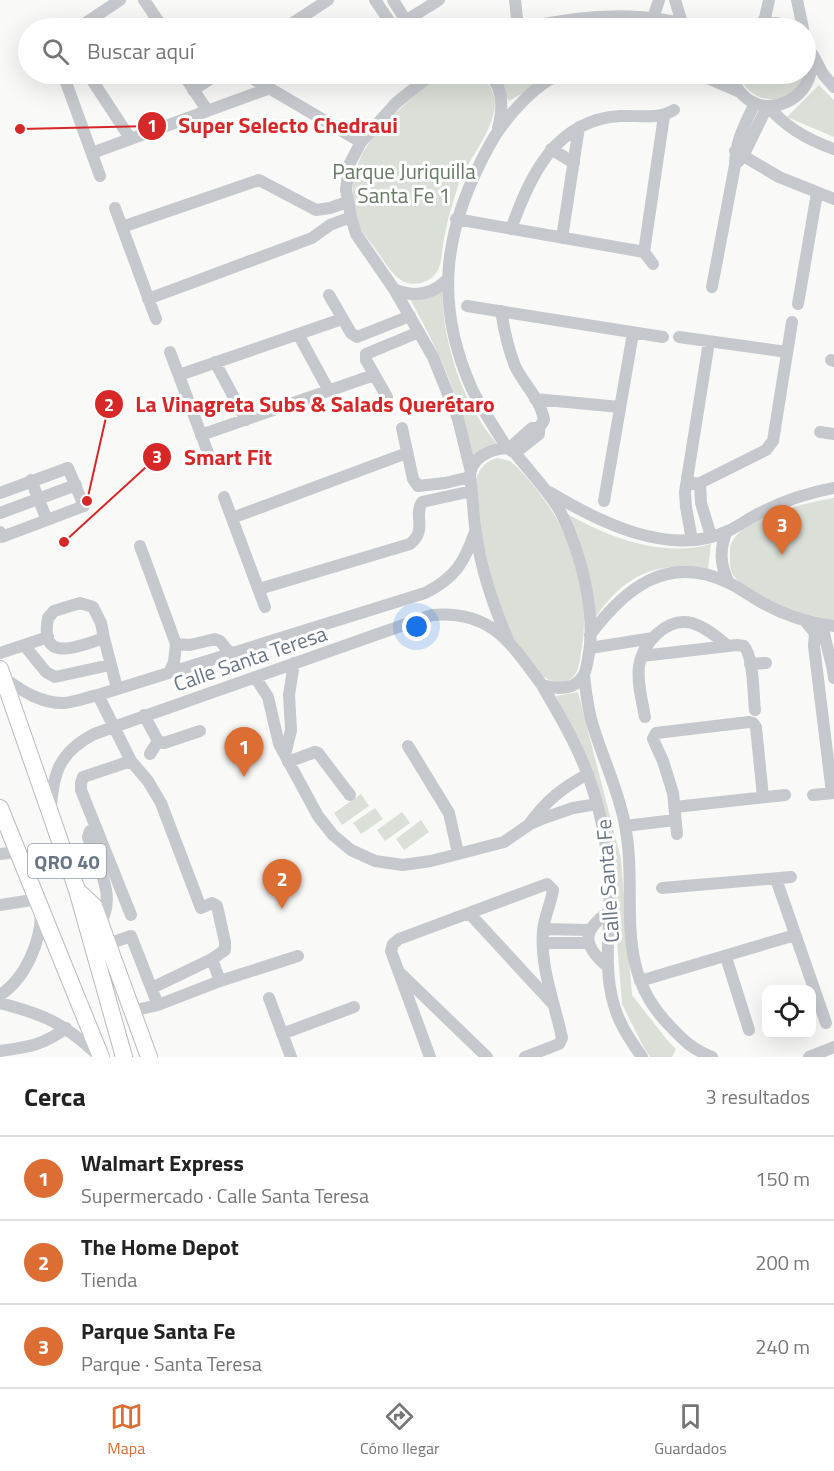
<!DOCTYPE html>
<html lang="es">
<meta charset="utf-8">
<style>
body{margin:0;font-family:"Titillium Web",sans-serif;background:#f6f6f6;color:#222}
.controls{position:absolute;right:18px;bottom:18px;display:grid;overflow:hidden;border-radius:12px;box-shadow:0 6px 24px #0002}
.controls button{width:54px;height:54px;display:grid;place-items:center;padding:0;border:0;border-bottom:2px solid #e0e0e0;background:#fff;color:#222;font:30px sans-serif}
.you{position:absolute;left:417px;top:627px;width:21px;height:21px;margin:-15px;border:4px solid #fff;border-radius:50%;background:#1a73e8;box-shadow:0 0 0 9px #1a73e833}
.badge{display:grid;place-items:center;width:39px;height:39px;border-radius:50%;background:#dc6d33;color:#fff;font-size:20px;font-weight:700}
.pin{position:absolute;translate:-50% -50px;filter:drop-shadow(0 2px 3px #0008)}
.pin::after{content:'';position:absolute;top:32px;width:21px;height:18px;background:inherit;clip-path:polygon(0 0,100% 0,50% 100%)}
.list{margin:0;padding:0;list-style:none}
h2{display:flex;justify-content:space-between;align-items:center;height:78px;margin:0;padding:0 24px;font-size:26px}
h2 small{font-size:20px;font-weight:400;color:#767676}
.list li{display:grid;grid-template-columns:39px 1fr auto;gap:18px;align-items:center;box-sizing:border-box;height:84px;padding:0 24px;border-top:2px solid #e0e0e0}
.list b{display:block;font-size:22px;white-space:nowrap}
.list p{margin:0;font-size:20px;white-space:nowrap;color:#767676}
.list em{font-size:20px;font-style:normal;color:#767676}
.icon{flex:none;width:33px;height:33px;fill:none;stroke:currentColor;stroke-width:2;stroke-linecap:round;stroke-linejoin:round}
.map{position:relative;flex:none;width:834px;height:1057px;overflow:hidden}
.search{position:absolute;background:#fff;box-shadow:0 6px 24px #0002;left:18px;right:18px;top:18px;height:66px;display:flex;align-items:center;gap:15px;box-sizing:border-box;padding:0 21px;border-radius:33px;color:#767676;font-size:22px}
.sheet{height:330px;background:#fff}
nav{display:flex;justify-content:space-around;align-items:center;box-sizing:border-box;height:84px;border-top:2px solid #e0e0e0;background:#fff;font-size:16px;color:#767676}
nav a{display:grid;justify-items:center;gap:3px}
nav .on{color:#dc6d33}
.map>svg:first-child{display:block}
</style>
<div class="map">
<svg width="834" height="1057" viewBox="0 0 834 1057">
<rect width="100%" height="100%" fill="#f9f9f7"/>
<path fill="#dae0d8" d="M806,53C819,99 754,119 739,74H806Z
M445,74C454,74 464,72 472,74C479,74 483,79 487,83C513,112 467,157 458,186C453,202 448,217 445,234C442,245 443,259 438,270C432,281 419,286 407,283C392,278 384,260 374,247C368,239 360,231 357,221C342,172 367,138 402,107C416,95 429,82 445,74Z
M493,74H557L509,101Z
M819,85L834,100V137L787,117Z
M442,289C443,344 462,404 499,446L472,459C467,441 464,422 458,404C446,367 428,332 409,297C422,301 432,299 442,289Z
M497,458L510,461L516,466C564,515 592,577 582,647C580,657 580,670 573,677C539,706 497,611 491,588C481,555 481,514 476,480C479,468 486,461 497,458Z
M834,498V621C803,618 773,605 748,588C743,584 737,581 734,576C730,571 730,564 730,558C730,552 729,546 733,540C747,517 808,502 834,498Z
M564,512C607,537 661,558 711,544L708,570C657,559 622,576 594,620C591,573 585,553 564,512Z
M578,692L621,859L632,995L667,1040L676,1049L672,1057H650L643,1046L622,1004L608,829L556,696Z
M361,794L369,806L342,825L334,813Z
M375,808L383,819L361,834L353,823Z
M402,812L410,823L385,841L377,830Z
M421,820L429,832L404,850L396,839Z"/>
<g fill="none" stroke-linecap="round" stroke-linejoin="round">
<g stroke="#b8bbbe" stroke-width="18">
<path id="highway" d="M0,669L77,890L124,1057
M0,808L101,1057
M78,891L94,906L149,1057"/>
</g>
<path stroke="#c5c8cc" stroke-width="12" d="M144,0L163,28
M375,0L394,28L439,0
M393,0L406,21
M515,0L518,28
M675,0L682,23
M797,0L803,28
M653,18L659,0
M761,24L765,18L769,0
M46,25L47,28
M78,28L120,0
M285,28L328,0
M525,28C581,15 643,10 698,28
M751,28C766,22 777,21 792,28
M813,55L823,74L834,87
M63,74L100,176
M88,74L130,138
M183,74L207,110
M193,74L200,85
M245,74L361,142
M432,74L396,103L361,142L349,165L346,190L351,217L356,234L394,289L433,357L458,419L470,468
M488,74C504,87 503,109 498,128
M698,74L740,92
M731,74C751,137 834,97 806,40
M193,90L218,74
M769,107C786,128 808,140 834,149
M551,149L574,163
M735,151L779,177L834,199
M92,153L270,88
M738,162L743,156L767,107
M115,208L156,319
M456,219L644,252L653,264
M122,227L259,180L316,210L330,208L347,202
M511,229C530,176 555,120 620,116C638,115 658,120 674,110
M562,238L579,127
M644,252L664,116
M712,287L735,165C735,142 745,124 755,103
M394,289C414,298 432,295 448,279
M329,295L351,333L357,337L410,316
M148,299L312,238L330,225L351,217
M798,304L817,193
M467,306L663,337
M501,311C504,330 508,348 515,366C523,383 541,400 544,420L539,428V434L515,453
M298,334L329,391
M679,337L787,352
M170,352L210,458
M831,360L834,361
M215,362L246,420
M179,375L342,319
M387,397L366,360V354L419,332
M535,399L620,407
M402,428L413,479L418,486L445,483L470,477
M820,432L834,434
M201,435L374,375
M513,445L532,428H539
M507,448C495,428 482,410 472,389C433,302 444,228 489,146C502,122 535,82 562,74
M687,477L692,484L700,483L766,450L773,441L792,322
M700,483L701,503L711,536
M549,492C599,522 670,558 728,531C739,526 749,518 760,513C783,501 808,493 834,488
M0,493L68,468L84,506L47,520
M224,497L265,607
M604,501L633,333
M0,513L76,485
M232,518L407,453
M727,531C719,550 720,565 729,583
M0,532L2,537L47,520L31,480
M692,540L686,507L685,492L709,342
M140,546L176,644L174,662L170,671
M259,589L410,544C428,529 413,516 422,502L472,491
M80,603L93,607L101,623L104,638C79,646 39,665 48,618L54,611Z
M805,621L815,633L814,646L832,793
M823,625C825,645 832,659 834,678
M590,635C625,588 668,553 729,583C740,588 750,596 761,602C784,615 808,623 834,626
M104,638L117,688
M176,644L190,645L215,639L220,641L230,653
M24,645L46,672L55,677L110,665
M590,648L653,638
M0,653L48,637
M642,656L737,645L744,646C754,658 753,694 755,710
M750,664L766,663
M584,675C586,694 588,712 594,729C604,761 619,792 625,825C639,897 611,966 669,1025C684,1041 692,1049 712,1057
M255,677L268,697L279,744L318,816L333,835L351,850L375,861L403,865L431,861L504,842L530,824L544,818L573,808L597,804
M4,678C22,691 42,704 65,703C76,702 88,697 98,695L425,593C455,578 464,563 475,532
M542,685C552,703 564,722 573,741C594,782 605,827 609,873C613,916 601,962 614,1005C619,1024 631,1041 642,1057
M98,695L131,761L148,781L161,803L201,908L212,903L217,906L225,942V950L212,959L220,981L298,956
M144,715L158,741L164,743L200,731
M645,717C642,701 637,683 639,666C643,643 666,617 692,623C705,627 717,637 728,646
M408,746L449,813L458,853
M150,754L158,741
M285,755L291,730L289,695L294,663
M131,761L83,777L81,783V790L131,915
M288,762L315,752L318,753L350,795
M813,795L834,793
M675,807L785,795
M51,808C53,772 60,752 94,734L432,615C491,610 510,642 542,685C556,689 574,691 583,676C586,672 587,664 588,659C597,614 581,551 560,511C548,490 530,472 515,453L507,448C490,449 470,458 470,477C473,495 473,514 476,533C481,571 493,605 508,640
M530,823C546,801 563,787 588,774
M625,826L675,820
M95,829L90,831L88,837C96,864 118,896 100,923
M677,834L673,793L663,761L653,739L656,733L749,722L753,723L756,727L763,797
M0,854L18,852
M776,879L826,1023
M662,888L791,877
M0,905L38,899
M469,913L552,1003
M543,929L589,930
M543,943H588
M108,944L131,936L158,1005L220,981
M726,957L749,1030
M608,967C582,945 581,931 610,911
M399,972L487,1057
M640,981L795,935
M152,988L212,959
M0,995C25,979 41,942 41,913
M269,998L291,1057
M0,1003C46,1015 63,1023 98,1055
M132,1011L158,1005
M282,1034L354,1007
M0,1051C28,1047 44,1045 66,1028
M430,1057L391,951L393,944L399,939L547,884L553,890C551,904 544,917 543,931C540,968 555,1004 562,1038L559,1044L525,1057
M809,1057L834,1047"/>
<use href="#highway" stroke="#fff" stroke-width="16"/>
</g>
<g text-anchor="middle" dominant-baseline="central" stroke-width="6" stroke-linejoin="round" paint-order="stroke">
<rect fill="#fff" stroke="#969faa" stroke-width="1.5" x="28" y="844" width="78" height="34" rx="4.5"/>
<g font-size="20" font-weight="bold" fill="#697686">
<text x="67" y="861">QRO 40</text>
</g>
<g font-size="21" fill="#667964" stroke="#fff">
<text x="404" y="171">Parque Juriquilla<tspan x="404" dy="24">Santa Fe 1</tspan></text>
</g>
<g font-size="21" fill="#697686" stroke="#fff">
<text transform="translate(250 658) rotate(-19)">Calle Santa Teresa</text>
<text transform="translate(607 881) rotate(-94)">Calle Santa Fe</text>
</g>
</g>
<path fill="none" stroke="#d62828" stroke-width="2" d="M20 129L152 126M87 501L109 404M64 542L157 457"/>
<g fill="#d62828" stroke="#fff" stroke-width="2">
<circle cx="20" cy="129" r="6"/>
<circle cx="87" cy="501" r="6"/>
<circle cx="64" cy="542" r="6"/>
<circle cx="152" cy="126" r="15"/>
<circle cx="109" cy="404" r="15"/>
<circle cx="157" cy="457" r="15"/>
</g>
<g font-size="18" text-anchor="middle" font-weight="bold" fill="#fff">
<text x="152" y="132">1</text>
<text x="109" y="411">2</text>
<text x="157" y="463">3</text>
</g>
<g font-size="22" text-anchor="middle" font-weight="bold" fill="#d62828" stroke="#fff" stroke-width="6" stroke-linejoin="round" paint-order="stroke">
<text x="288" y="133">Super Selecto Chedraui</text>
<text x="315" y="412">La Vinagreta Subs &amp; Salads Querétaro</text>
<text x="228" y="465">Smart Fit</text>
</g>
</svg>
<div class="controls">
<button><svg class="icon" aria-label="locate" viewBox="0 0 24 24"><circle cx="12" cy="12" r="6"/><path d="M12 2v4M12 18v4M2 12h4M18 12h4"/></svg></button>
</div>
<div class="you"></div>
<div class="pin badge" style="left:244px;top:777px">1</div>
<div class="pin badge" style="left:282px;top:909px">2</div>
<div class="pin badge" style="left:782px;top:555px">3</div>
<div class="search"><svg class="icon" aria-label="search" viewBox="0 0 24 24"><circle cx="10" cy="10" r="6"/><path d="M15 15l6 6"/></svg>Buscar aquí</div>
</div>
<section class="sheet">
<h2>Cerca<small>3 resultados</small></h2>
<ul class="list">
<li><span class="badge">1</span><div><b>Walmart Express</b><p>Supermercado · Calle Santa Teresa</p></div><em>150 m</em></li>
<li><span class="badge">2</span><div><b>The Home Depot</b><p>Tienda</p></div><em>200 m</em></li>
<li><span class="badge">3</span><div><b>Parque Santa Fe</b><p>Parque · Santa Teresa</p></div><em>240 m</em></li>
</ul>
</section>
<nav>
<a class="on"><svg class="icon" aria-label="map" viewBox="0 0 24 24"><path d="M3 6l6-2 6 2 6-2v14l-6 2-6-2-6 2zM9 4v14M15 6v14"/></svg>Mapa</a>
<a><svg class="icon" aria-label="directions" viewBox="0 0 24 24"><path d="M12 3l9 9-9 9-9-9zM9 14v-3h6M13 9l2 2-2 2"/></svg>Cómo llegar</a>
<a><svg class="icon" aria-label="saved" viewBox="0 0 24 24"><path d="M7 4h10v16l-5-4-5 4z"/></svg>Guardados</a>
</nav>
